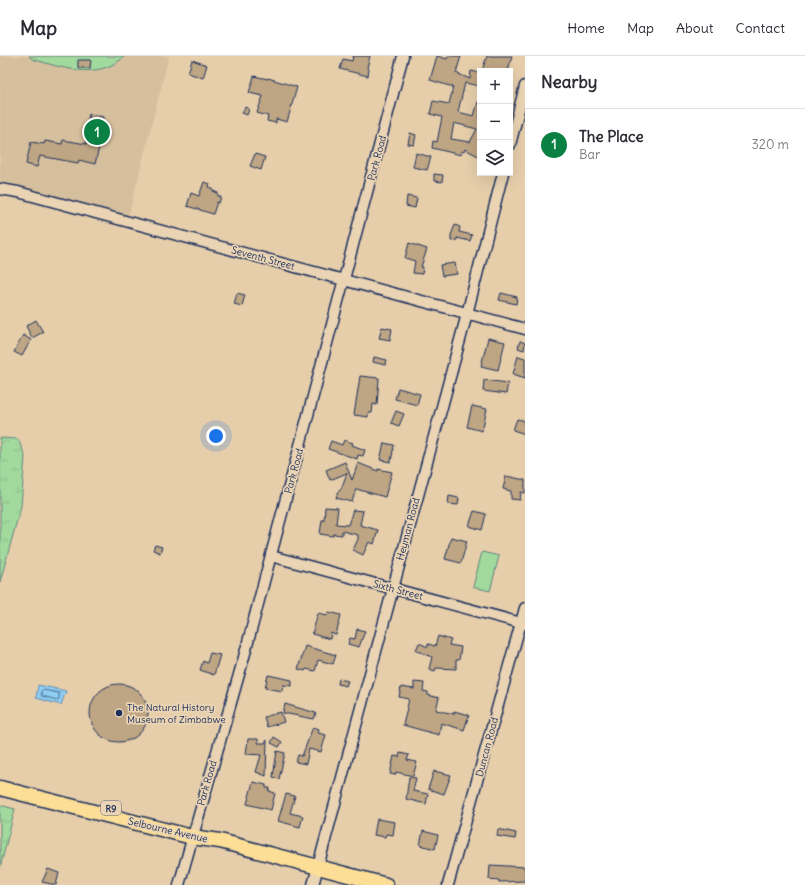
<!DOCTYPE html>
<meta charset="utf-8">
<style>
body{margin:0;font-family:Delius,sans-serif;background:#f2f2f3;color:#2b2b33}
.controls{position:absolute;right:12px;top:12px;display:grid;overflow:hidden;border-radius:0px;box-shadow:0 4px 16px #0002}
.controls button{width:36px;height:36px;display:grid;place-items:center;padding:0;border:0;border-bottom:1px solid #e1e1e2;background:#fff;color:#2b2b33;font:20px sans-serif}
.you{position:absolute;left:216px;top:380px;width:14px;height:14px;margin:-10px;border:3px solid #fff;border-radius:50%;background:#1a73e8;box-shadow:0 0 0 6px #1a73e833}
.badge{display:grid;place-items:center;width:26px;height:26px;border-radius:50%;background:#0b8043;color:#fff;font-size:13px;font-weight:700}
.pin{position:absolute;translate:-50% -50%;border:2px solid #fff;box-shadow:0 1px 4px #0006}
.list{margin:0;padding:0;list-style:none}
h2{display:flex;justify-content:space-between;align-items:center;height:52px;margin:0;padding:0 16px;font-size:17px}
h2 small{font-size:13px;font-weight:400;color:#7c7c81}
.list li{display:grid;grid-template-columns:26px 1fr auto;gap:12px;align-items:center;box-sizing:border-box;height:72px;padding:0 16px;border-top:1px solid #e1e1e2}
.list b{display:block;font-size:15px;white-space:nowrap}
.list p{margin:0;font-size:13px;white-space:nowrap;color:#7c7c81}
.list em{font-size:13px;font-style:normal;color:#7c7c81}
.icon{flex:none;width:22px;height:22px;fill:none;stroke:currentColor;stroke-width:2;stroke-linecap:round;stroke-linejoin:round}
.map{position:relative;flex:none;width:525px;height:829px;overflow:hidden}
header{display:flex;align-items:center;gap:24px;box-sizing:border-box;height:56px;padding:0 20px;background:#fff;border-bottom:1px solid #e1e1e2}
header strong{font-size:19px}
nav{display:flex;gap:22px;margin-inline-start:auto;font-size:14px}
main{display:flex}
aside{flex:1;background:#fff}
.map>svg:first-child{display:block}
</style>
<header>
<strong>Map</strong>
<nav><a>Home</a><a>Map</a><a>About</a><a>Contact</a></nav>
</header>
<main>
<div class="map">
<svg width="525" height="829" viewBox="0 0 525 829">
<defs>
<pattern id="park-tufts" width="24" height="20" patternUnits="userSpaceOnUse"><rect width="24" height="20" fill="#a2d99d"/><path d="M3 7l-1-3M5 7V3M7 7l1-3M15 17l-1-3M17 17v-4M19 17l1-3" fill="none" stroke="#8bbb8a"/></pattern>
<pattern id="water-ripples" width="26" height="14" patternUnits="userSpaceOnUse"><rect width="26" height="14" fill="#8fcdf0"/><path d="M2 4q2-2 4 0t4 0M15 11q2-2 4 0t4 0" fill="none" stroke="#7bb0d0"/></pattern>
</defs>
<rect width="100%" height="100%" fill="#e6ceaa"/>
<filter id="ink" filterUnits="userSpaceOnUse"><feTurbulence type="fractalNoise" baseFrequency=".025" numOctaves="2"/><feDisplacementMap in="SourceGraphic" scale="8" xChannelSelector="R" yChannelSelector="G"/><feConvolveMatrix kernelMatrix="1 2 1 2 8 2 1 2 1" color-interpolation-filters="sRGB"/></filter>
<g filter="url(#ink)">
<path fill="#d6bf9d" d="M0,0H169L128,162L0,129Z"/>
<path fill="url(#park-tufts)" stroke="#5e847e" d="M0,382L18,383L25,400L21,450L0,526Z
M0,749L15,753L0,812Z"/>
<path fill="#a2d99d" stroke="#5e847e" d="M29,0H125C98,25 63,12 32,3Z
M482,496L499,500L490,535L473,531Z"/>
<path fill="url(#water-ripples)" stroke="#618eb6" d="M38,629L66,635L61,649L36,642Z"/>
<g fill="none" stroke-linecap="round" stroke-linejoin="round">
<path stroke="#496e98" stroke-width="1" d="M43,634L59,637V643L57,644L42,640L41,636Z"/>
</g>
<path fill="#bea583" stroke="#1b2f5e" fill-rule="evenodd" d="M353,0H370L367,12L369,13L368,20L340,13L343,3L352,5Z
M437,0L447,3L448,0H461L456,17L470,23L471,15L480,17V30L465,27L458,56L474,60L478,46H480V101L465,93L464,96L462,95L461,99L432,92L433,85L437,86L442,61L430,58L433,45L449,48L453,31L430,24ZM454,67L477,73L470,86L451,83Z
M487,0H512L508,15H482Z
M78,4H91L90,12H78Z
M192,4L207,9L203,22L188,17Z
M254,20L268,23V22L297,31L287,66L276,63V67L267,65L268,60L257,57L263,40L249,37Z
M245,51L249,53L247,59L242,57Z
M89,58L103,61L101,74L103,75L95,108L79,104L78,107L40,100L37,111L26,108L31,86L44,88L45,85L62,88L63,84L86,88V84H90L94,70L87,68Z
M410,77L416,79L414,89L408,88Z
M416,97L431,101L427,114L413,111Z
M255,98L265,101L261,114L250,110Z
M434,118L443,119L442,126L434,125Z
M204,126L210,128L209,131L213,133V135L218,137V140L221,141L219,147L217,146L213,158L187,150L191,137L199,140Z
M407,140L417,142L415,152L406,150Z
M455,169L460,171L459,176L472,179L470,185L457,182V184L451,185V179Z
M409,187L427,193L421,211H423L422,218L413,217L415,205L405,202Z
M455,207L457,218L442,220L440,209Z
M237,237L245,239L242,250L234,248Z
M501,237L517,241L516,248L499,244Z
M36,264L43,276L32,282L26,270Z
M382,271L392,273L390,284L379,282Z
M23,279L31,284L22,300L14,296Z
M488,282L505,286L498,314L481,310Z
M520,285L525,287L524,294L518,292Z
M518,300L525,302V322L513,318Z
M374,301L387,304L385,309L373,306Z
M360,320L379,322L377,349L373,348L372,357H368V361L354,359Z
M484,324L508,327L506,338L483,335Z
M398,332L420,338L417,349L395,343Z
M472,350L487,353L482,375L467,371Z
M396,355L404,358L399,370L391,367Z
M517,363L525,365V378L513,374Z
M344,384L353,387L352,389L365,394L363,400L358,399L357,403L328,393L331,385L342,389Z
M384,387L394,389L391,406L380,404Z
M345,406L352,424L358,407L378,415V413L392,416L385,441L356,433L352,446L336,442L338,436L341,433L347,417L330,424L326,414Z
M506,420L525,424V437L521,436L520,444L511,443V435L503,433Z
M449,440L459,442L458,449L448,448Z
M325,451L338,452L336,468L348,469L353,454L363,455L360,469L378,474L374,488L369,486L363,499L353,494L358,483V479L342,475V479L334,478L333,480L320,478L322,463L324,464Z
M474,455L486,458L482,474L469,470Z
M451,481L467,485L461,507L445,503Z
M155,489L162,491L160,497L153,494Z
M329,556L341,559L336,579L331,577L330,583L312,578L318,557L328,559Z
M357,573L365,575L359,591L348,588L350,582L355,583Z
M438,580L451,584L449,589L461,591L459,604H456V613L436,612L435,615L429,613L432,601L416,594L419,587L428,591V588L435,590Z
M305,590L336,599L333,608L318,604L315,615L306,613L305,615L298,613Z
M210,597L220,599L214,619L200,614L203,605L207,607Z
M268,619L292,624V630L283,629L282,635L265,632Z
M339,623L348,625L346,630L338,628Z
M414,626L424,627L423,635L428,636V639L439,642L436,654L454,658V655L469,659L464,674L441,667L439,679L403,669L409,643L399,641L401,631L414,633Z
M90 657a29 29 0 1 1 58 0a29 29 0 1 1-58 0Z
M285,648L316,657L314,663L283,657Z
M281,656L284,666L267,671L264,661Z
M313,671L319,673L318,677L326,679L321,696L309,693L306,708L296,706L298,699L302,700Z
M274,681L282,686L279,691L271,687Z
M248,683H258V687H265L267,684L266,720L256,716L261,699L246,698Z
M277,695L285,697L279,723L273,721Z
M400,697L409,699L407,704L417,706L413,720L396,716L395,719L390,718L394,700L399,701Z
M434,715L451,719L444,738L428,733Z
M409,721L416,722L413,735L428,738L426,748L406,743Z
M253,726L266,729V732H270L269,735L275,737L271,754L247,748Z
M286,738L295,740L290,757L303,760L300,771L278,765Z
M377,763L395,766L393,779L386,778L385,781L374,779Z
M498,773L516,777L515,783L497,780Z
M423,775L438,779L435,793L420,789Z
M490,809L525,811V825L499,826V824L489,823Z
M48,813L59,817L56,829L42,826Z"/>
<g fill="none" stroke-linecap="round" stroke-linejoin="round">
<g stroke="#1b2f5e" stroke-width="13">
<path id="minor" d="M510,89L525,30
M0,133L18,136L525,273
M271,500L525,568
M179,829L244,601L403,0
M313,829L467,258L503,117
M448,829L525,552"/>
</g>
<g stroke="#1b2f5e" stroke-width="17">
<path id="highway" d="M0,732L192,781L220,785L386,829"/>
</g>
<use href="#minor" stroke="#ead4b3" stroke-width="10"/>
<use href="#highway" stroke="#fcde96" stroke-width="14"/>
</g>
</g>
<circle fill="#1b2f5e" stroke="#ead4b3" stroke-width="1.5" cx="119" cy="657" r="4"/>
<g text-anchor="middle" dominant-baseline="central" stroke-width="3.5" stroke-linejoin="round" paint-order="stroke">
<rect fill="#ead4b3" stroke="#596078" stroke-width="1" x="101" y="745" width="20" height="14" rx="3"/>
<g font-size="9" font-weight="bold" fill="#1b2f5e">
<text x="111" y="752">R9</text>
</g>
<g font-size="10" fill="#1b2f5e" stroke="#ead4b3">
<text transform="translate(377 102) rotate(-75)">Park Road</text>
<text transform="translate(263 202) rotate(15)">Seventh Street</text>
<text transform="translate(294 415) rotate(-75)">Park Road</text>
<text transform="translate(408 473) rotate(-75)">Heyman Road</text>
<text transform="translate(398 534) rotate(15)">Sixth Street</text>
<text transform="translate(487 691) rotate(-75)">Duncan Road</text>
<text transform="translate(207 727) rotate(-74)">Park Road</text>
<text transform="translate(168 774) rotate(13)">Selbourne Avenue</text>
</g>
<g font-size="10" fill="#1b2f5e" stroke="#ead4b3" text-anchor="start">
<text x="127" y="651">The Natural History<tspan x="127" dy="12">Museum of Zimbabwe</tspan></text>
</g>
</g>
</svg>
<div class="controls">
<button>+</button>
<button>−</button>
<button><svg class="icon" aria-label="layers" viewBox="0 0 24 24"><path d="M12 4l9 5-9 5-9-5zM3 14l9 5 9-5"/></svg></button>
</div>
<div class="you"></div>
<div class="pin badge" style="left:97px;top:76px">1</div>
</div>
<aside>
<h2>Nearby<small></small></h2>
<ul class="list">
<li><span class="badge">1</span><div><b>The Place</b><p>Bar</p></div><em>320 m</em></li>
</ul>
</aside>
</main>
